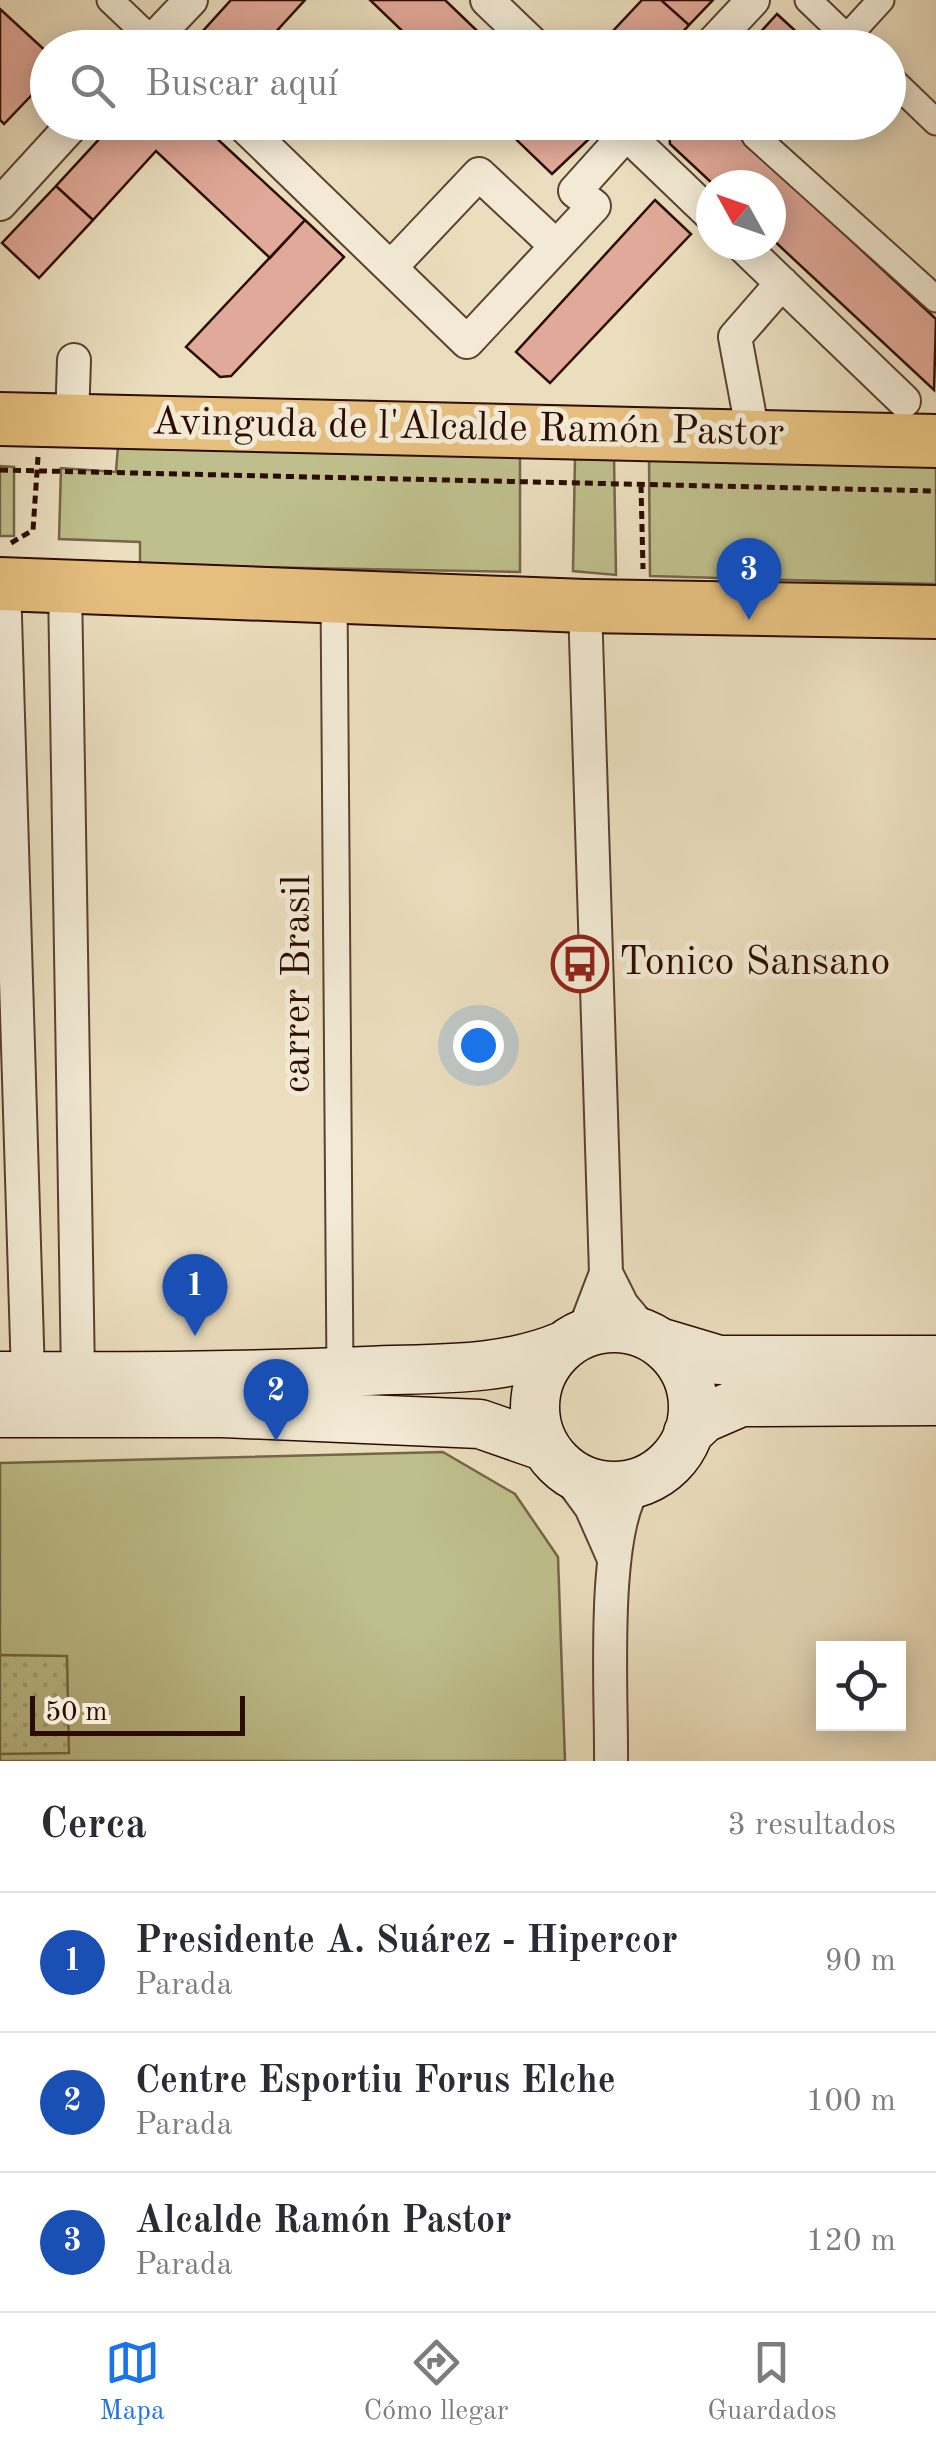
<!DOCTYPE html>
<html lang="es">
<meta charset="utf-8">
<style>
body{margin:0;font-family:"Old Standard TT",serif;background:#f7f7f7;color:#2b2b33}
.controls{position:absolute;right:30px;bottom:30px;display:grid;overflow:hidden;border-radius:0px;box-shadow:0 5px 25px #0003}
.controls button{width:90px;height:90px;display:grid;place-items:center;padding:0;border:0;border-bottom:2px solid #e1e1e2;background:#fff;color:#2b2b33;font:50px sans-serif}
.compass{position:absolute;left:696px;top:170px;width:90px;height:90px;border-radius:50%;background:#fff;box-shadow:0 5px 25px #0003;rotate:310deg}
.scale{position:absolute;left:30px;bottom:25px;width:215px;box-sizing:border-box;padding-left:10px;border:5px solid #2c0c01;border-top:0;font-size:28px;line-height:35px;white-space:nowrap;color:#2c0c01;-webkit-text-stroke:8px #f2ead5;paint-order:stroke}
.you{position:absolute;left:478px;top:1045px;width:35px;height:35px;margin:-25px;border:8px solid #fff;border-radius:50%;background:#1a73e8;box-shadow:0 0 0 15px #1a73e833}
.badge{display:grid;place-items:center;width:65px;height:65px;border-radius:50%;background:#1a73e8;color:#fff;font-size:32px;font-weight:700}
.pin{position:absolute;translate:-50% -82px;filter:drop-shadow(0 2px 5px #0008)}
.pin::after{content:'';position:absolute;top:52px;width:35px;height:30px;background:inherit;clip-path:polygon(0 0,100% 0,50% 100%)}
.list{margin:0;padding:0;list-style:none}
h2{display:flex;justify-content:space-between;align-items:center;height:130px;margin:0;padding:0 40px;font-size:42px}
h2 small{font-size:32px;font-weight:400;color:#7c7c81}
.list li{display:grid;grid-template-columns:65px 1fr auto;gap:30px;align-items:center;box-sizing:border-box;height:140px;padding:0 40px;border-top:2px solid #e1e1e2}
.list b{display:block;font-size:38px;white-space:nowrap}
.list p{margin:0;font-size:32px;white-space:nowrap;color:#7c7c81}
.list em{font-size:32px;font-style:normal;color:#7c7c81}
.icon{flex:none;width:55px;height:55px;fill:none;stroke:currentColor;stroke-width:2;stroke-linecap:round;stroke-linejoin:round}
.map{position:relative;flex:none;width:936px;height:1761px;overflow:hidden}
.search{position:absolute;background:#fff;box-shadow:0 5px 25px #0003;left:30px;right:30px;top:30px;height:110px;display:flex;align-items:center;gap:25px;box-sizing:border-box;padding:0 35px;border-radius:55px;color:#7c7c81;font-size:38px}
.sheet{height:550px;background:#fff}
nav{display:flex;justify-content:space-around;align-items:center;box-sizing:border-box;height:140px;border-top:2px solid #e1e1e2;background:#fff;font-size:28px;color:#7c7c81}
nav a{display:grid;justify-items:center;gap:5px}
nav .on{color:#1a73e8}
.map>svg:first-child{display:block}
</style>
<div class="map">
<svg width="936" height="1761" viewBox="0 0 936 1761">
<defs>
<pattern id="park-dots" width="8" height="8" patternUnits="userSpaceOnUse" patternTransform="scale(2.5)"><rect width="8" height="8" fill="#bebf8c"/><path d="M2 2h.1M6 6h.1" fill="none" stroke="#a3a377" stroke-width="1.8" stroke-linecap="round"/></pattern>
</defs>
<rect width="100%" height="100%" fill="#ebdebe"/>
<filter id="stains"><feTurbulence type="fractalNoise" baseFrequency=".002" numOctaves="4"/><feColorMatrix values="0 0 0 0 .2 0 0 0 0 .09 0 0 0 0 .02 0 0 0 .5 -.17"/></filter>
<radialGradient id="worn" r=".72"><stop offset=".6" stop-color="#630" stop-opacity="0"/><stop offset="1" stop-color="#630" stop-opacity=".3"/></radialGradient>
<path fill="#bebf8c" stroke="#756646" stroke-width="2.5" d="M118,446L520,456V572L140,565V542L59,539L61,468L116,472Z
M575,456L614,457L616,575L573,571Z
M649,458L936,466V584L650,576Z
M0,466L14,467V536H0Z
M443,1452L515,1494L558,1557L565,1761H0V1463Z"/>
<path fill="url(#park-dots)" stroke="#756646" stroke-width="2.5" d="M0,1655L67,1656L69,1753L0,1754Z"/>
<path fill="#e1a999" stroke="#2c0c01" stroke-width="2.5" d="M231,0H305L261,48H197L192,43Z
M370,0H445L495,48H420Z
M642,0H661L689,25L668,48H597Z
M661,0H713L689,25Z
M0,9L48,53V78L4,124L0,120Z
M777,14L814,48H746Z
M115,122H199L305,220L270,258L156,151L93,220L56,186Z
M498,122H573L590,138L552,174Z
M676,122H745L735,133L936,319L934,390L771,238V185H714L670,144L669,130Z
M56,186L93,220L39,278L2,243Z
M655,200L691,234L550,383L516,352Z
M305,220L344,257L231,376L220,377L186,347Z"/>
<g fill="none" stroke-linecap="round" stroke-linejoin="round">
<g stroke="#5c4030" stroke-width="29">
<path id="pedestrian" d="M110,0L152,40
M808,0L858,48
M837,48L881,0
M888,76L936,122
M768,122L755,136L936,299
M334,596L340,1372"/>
</g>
<g stroke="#5c4030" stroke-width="36">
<path id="minor" d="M487,0L537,48
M145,48L191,0
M708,48L753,0
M240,122L467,342L594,206L575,191L637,122
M614,122L711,215
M0,204L75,122
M742,245L904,401
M392,266L479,174L556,246
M72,420L74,360
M753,434L735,337L782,283
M4,584L28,1376
M65,586L78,1376
M606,1273L622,1305L648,1336
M575,1339L587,1323L606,1273L585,606
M561,1466L591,1507L614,1559
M611,1761C612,1698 600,1527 638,1482"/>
</g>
<g stroke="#2c0c01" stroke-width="51">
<path id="secondary" d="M535 1407a79 79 0 1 1 158 0a79 79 0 1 1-158 0Z
M662,1343L719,1360H936
M0,1376C123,1377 245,1376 367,1371C434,1368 501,1372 563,1346
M0,1413H223L480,1424L546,1447
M688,1433L704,1418L741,1402L936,1401"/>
</g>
<g stroke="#2c0c01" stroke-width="56">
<path id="primary" d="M0,419L936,441
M0,584L585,606L936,612"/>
</g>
<path stroke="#2c0c01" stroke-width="5" stroke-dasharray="8 5" stroke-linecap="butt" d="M0,470L936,491
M641,485L643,569
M11,543L33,530L38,457"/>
<use href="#pedestrian" stroke="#f2ead5" stroke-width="25"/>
<use href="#minor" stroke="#f2ead5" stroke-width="32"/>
<use href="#secondary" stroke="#f2ead5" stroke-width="48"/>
<use href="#primary" stroke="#e6bf7f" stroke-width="52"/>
</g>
<defs>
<g id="bus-ring" transform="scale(2.875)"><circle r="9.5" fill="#f2ead5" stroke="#8f2418" stroke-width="1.5"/><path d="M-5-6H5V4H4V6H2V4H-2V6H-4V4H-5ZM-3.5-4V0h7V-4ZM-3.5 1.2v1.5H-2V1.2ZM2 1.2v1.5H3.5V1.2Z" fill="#8f2418"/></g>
</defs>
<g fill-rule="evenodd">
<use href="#bus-ring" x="580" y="964"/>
</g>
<g text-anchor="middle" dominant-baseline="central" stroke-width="10" stroke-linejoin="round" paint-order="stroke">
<g font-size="40" fill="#2c0c01" stroke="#f2ead5">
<text transform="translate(468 429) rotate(1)">Avinguda de l'Alcalde Ramón Pastor</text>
<text transform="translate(299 984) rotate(-90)">carrer Brasil</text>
</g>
<g font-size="40" fill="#2c0c01" stroke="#f2ead5" text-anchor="start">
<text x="619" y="964">Tonico Sansano</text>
</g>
</g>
<rect width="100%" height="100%" filter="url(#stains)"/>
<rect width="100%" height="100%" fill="url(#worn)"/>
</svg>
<div class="controls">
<button><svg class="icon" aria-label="locate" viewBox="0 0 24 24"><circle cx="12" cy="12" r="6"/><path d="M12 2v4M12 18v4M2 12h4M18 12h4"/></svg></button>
</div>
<svg class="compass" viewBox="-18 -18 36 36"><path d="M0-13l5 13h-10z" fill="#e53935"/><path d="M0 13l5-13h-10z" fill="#7c7c81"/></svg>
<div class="scale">50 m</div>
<div class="you"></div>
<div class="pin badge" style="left:195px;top:1336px;background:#1a4fb4">1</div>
<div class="pin badge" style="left:276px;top:1441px;background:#1a4fb4">2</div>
<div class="pin badge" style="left:749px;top:620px;background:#1a4fb4">3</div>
<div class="search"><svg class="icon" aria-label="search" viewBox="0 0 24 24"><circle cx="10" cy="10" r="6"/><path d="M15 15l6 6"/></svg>Buscar aquí</div>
</div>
<section class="sheet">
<h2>Cerca<small>3 resultados</small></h2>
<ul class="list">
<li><span class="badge" style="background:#1a4fb4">1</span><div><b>Presidente A. Suárez - Hipercor</b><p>Parada</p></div><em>90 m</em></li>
<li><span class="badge" style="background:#1a4fb4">2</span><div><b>Centre Esportiu Forus Elche</b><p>Parada</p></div><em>100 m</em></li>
<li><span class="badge" style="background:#1a4fb4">3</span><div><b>Alcalde Ramón Pastor</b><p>Parada</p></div><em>120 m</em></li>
</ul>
</section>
<nav>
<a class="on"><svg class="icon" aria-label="map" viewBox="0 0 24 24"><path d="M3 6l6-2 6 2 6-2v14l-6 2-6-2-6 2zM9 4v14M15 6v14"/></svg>Mapa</a>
<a><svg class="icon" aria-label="directions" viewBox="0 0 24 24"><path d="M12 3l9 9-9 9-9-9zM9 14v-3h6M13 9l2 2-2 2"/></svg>Cómo llegar</a>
<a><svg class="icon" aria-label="saved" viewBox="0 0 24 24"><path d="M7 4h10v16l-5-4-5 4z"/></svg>Guardados</a>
</nav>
